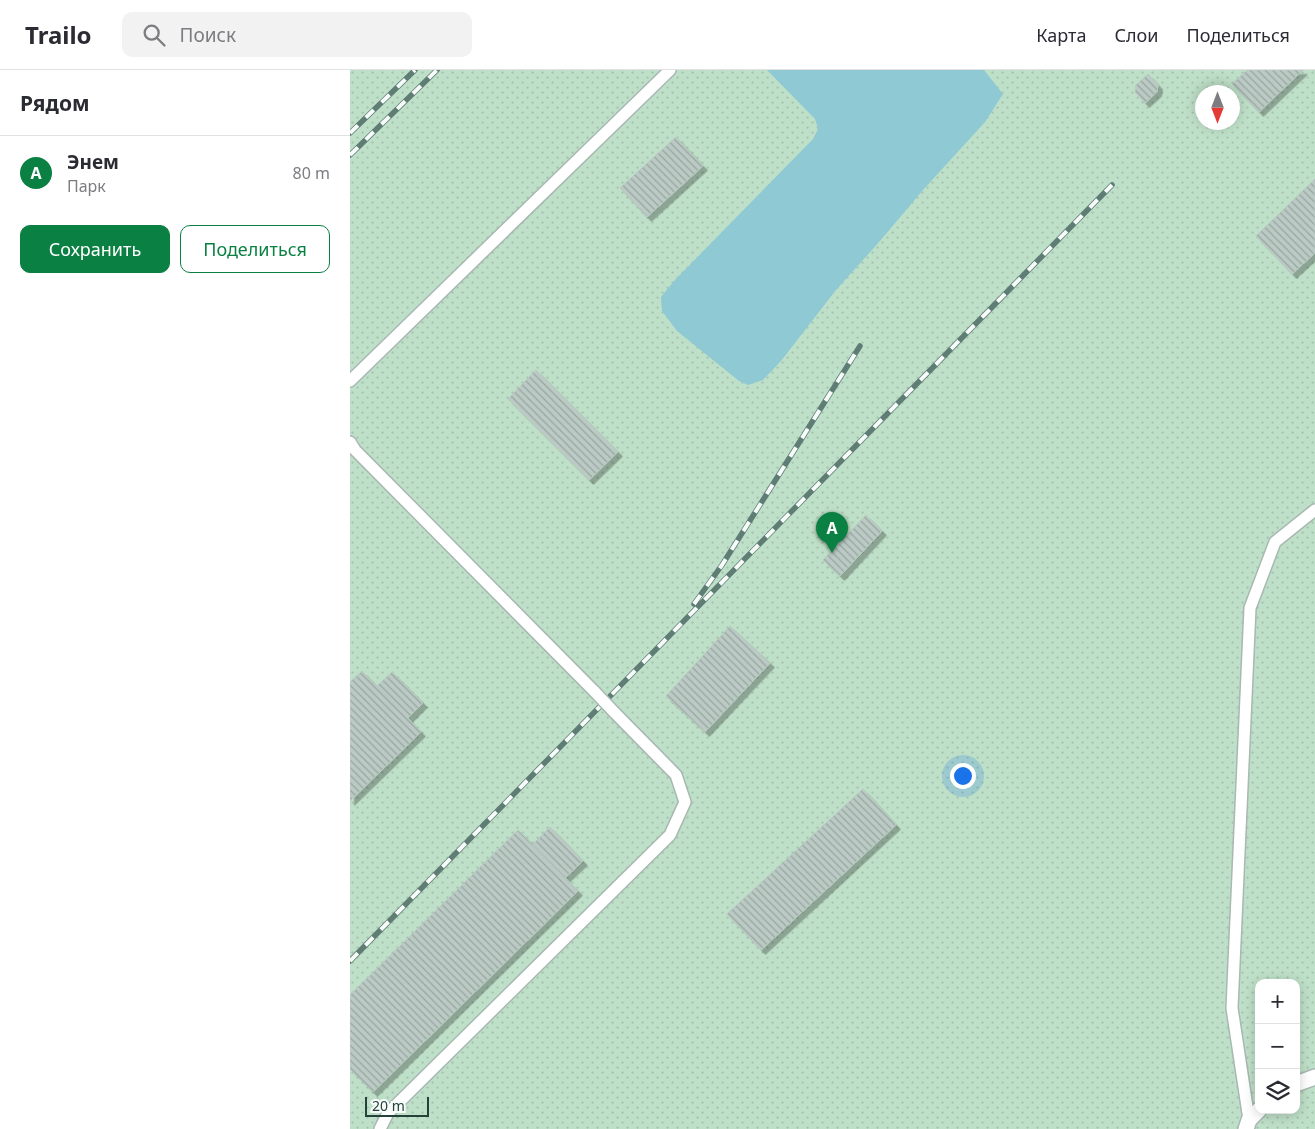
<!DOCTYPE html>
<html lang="ru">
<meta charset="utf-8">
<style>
body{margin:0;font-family:"Noto Sans",sans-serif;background:#f2f2f3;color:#2b2b33}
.controls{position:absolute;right:15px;bottom:15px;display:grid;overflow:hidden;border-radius:10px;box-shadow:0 2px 12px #0003}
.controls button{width:45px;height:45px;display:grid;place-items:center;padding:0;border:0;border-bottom:1px solid #e1e1e2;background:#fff;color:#2b2b33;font:25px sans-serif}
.compass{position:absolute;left:845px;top:15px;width:45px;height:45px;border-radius:50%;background:#fff;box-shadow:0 2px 12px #0003;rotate:180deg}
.scale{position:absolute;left:15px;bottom:12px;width:64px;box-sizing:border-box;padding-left:5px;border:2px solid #24423a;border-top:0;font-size:14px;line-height:18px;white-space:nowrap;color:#24423a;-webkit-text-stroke:4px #f7fbf9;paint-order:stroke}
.you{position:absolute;left:612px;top:705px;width:18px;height:18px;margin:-12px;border:4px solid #fff;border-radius:50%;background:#1a73e8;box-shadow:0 0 0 8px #1a73e833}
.badge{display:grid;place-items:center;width:32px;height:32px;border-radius:50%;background:#0b8043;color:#fff;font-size:16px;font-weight:700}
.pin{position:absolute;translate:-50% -41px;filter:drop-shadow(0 1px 2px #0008)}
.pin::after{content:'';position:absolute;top:26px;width:18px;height:15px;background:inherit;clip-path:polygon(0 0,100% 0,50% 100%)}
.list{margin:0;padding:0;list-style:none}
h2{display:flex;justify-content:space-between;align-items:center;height:65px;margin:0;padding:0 20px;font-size:21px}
h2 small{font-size:16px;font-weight:400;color:#7c7c81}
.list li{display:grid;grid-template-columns:32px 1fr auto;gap:15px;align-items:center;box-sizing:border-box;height:75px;padding:0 20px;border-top:1px solid #e1e1e2}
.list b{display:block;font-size:19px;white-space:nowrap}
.list p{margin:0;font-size:16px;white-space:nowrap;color:#7c7c81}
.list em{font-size:16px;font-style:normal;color:#7c7c81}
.actions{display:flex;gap:10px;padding:15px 20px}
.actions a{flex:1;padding:11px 0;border:1px solid #0b8043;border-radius:10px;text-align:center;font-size:18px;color:#0b8043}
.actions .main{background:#0b8043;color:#fff}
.icon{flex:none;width:28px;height:28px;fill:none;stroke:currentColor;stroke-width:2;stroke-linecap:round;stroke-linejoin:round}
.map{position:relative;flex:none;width:965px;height:1059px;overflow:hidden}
header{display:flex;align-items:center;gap:30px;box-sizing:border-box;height:70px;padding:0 25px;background:#fff;border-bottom:1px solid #e1e1e2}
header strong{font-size:24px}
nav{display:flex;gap:28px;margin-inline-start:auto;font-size:18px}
.search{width:350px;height:45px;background:#f2f2f3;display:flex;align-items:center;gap:12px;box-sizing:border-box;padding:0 18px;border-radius:10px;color:#7c7c81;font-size:19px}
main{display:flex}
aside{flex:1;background:#fff}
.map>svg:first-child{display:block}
</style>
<header>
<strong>Trailo</strong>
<div class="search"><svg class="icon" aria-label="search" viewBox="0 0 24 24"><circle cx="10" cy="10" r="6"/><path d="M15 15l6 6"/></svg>Поиск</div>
<nav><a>Карта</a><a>Слои</a><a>Поделиться</a></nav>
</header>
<main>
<aside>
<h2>Рядом<small></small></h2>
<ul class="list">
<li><span class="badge">A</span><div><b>Энем</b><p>Парк</p></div><em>80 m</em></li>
</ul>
<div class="actions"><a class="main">Сохранить</a><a>Поделиться</a></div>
</aside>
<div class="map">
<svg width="965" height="1059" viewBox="0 0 965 1059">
<defs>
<pattern id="garden-dots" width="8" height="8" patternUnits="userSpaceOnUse" patternTransform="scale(1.25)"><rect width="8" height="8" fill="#bfe0c8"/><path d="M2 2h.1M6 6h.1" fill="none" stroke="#a4c1ad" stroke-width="1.8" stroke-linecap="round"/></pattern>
<pattern id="building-back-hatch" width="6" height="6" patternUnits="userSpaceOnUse" patternTransform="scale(1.25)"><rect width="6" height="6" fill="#bbcac4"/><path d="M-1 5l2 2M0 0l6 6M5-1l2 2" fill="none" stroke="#98a6a0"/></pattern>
<filter id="shadow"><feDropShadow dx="4.5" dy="4.5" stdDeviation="0" flood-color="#0004"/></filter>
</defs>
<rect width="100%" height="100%" fill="#e6efeb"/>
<path fill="url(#garden-dots)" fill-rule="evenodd" d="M0,0H965V1059H0ZM852,22H882V52H852ZM909,913H946V1040H909Z"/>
<path fill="#8ec9d4" d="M417,0H634L653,24L635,52L573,120L530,171L486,220L431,291L413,310L398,315L389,311L327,261L312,241L311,227L324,211L463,69L468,59L465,49Z"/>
<path fill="url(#building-back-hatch)" stroke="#b8c9c2" filter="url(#shadow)" d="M897,0H953L909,42L882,14Z
M798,4L808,15L807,22L795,33L785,22L786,15Z
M326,67L353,96L297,147L270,118Z
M965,109V183L942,204L906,166Z
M186,300L268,382L239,410L158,329Z
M516,445L532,461L490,506L473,490Z
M380,556L420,593L355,662L316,626Z
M12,601L71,662L0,731V612Z
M42,602L73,633L58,648L27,616Z
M513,719L546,755L411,880L377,844Z
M200,757L233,791L215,808L182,775Z
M168,760L228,821L23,1022L0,999V925Z"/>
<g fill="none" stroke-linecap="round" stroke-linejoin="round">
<g stroke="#a8b8b2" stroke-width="14">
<path id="service" d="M0,311L320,0
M0,372L5,380L245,622
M899,1050L882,938L900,538L925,472L965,440
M30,1059L38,1043L320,765L335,732L326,705L264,642"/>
</g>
<g stroke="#a8b8b2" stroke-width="18">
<path id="minor" d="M946,1014L965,1007
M896,1059L899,1050L909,1040"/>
</g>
<use href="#service" stroke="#fff" stroke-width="11"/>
<use href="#minor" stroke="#fff" stroke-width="15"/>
<g stroke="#5f7d75" stroke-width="5.5">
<path id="rail" d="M0,63L65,0
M0,85L87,0
M344,534L372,495L510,276
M0,891L762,115"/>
</g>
<use href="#rail" stroke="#f7fbf9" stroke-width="4" stroke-dasharray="11" stroke-linecap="butt"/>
<g stroke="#a8b8b2" stroke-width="14" stroke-linecap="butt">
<path id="service-bridge" d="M245,622L264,642"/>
</g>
<use href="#service-bridge" stroke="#fff" stroke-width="11"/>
</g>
</svg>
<div class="controls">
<button>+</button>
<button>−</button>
<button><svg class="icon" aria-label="layers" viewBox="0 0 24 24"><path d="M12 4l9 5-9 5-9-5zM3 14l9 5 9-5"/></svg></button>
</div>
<svg class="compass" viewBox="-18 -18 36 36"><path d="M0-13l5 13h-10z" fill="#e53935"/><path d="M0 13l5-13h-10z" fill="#7c7c81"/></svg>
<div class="scale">20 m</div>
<div class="you"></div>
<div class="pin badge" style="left:482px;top:483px">A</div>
</div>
</main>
